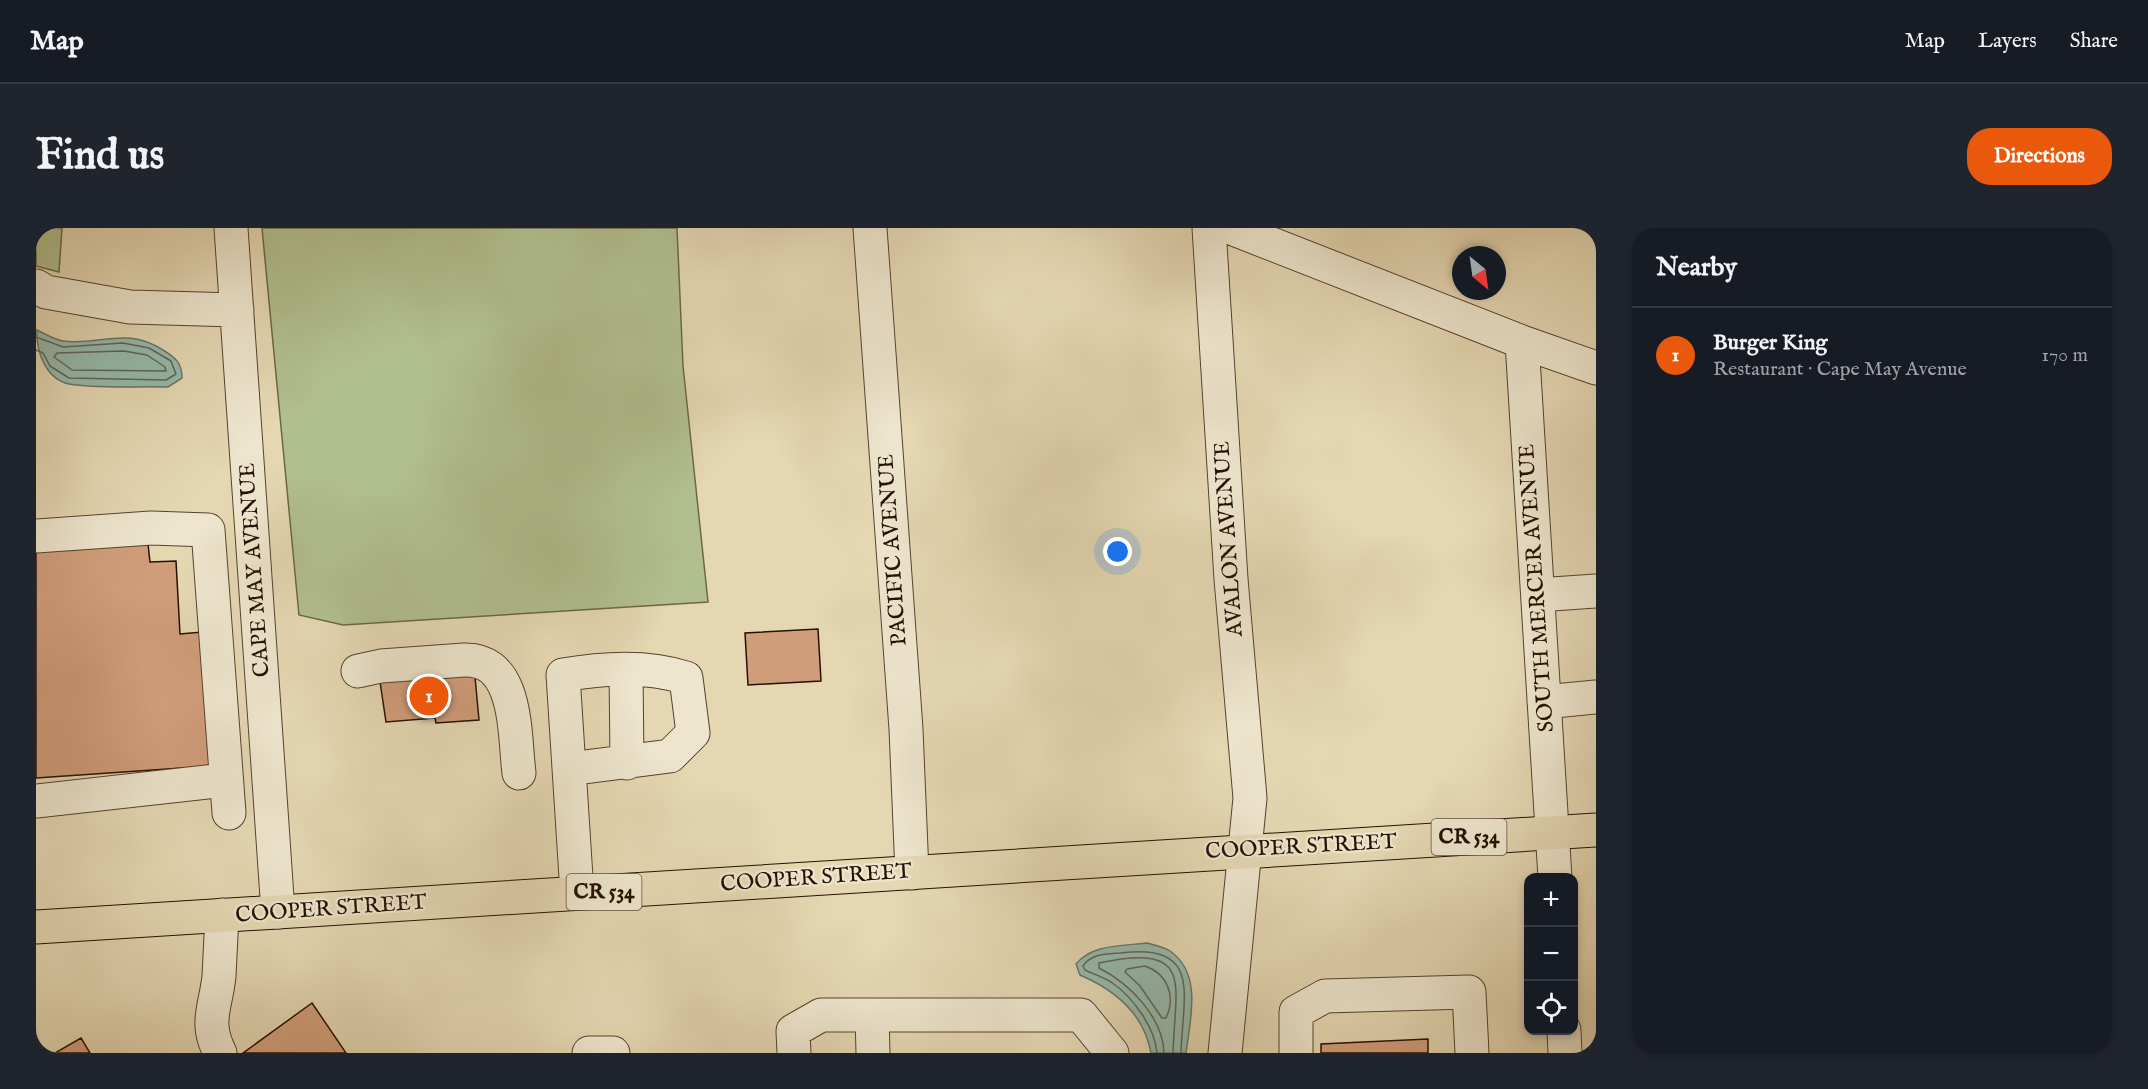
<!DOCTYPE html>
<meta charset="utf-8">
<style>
body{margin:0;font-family:"IM FELL English",serif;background:#20242c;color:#f1f3f6}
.controls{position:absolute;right:18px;bottom:18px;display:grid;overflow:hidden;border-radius:12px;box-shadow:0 3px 9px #0003}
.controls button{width:54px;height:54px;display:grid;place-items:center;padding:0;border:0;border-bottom:2px solid #363941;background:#171b24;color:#f1f3f6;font:30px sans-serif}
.compass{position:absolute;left:1416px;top:18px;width:54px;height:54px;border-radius:50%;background:#171b24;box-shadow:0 3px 9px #0003;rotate:151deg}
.you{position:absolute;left:1082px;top:324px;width:21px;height:21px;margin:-15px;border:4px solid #fff;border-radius:50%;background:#1a73e8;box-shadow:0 0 0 9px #1a73e833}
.badge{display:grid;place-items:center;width:39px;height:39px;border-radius:50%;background:#ea580c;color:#fff;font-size:20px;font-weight:700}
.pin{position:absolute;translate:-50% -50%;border:3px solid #fff;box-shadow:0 2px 6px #0006}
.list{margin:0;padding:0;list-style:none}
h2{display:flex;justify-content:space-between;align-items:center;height:78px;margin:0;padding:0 24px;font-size:26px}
h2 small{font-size:20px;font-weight:400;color:#9ea1a6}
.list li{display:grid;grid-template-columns:39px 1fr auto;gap:18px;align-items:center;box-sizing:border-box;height:96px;padding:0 24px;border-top:2px solid #363941}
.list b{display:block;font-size:22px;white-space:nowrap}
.list p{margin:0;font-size:20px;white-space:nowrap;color:#9ea1a6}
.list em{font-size:20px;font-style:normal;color:#9ea1a6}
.icon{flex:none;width:33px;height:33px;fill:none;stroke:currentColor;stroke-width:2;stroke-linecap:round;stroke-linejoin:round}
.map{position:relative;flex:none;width:1560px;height:825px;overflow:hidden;border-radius:24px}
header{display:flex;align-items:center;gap:36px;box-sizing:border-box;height:84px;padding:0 30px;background:#171b24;border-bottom:2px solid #363941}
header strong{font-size:28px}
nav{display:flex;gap:33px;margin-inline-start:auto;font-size:21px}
.intro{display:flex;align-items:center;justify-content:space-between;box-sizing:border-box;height:144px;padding:0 36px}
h1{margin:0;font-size:42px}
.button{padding:15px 27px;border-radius:24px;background:#ea580c;color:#fff;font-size:21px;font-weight:700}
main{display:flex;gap:36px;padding:0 36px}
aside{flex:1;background:#171b24;border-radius:24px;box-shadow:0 3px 9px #0003}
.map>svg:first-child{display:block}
</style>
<header>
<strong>Map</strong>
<nav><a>Map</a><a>Layers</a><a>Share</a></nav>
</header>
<div class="intro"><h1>Find us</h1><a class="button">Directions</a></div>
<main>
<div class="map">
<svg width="1560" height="825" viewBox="0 0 1560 825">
<rect width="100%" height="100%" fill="#e4d7b2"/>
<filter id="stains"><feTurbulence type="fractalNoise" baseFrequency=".00333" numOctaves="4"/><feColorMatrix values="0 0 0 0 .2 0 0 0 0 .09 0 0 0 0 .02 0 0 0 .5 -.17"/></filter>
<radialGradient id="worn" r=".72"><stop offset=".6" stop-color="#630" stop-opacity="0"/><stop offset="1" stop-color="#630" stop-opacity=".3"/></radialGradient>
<path fill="#b1bf8e" stroke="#6b6848" stroke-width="1.5" d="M0,0H26L23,44L0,38Z
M226,0H641L647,138L672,374L307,397L263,387Z"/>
<path fill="#95baad" stroke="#687669" stroke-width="1.5" d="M1,102C9,106 19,112 27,113C64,118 90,98 127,122C140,130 146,135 146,150L132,159C101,158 63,161 33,156C10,151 0,124 1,102Z
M1111,715C1118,717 1128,719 1134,723C1167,746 1154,792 1150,825H1115C1108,785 1079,762 1044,747L1040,736C1056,716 1087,718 1111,715Z"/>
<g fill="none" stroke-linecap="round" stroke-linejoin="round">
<path stroke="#5d6558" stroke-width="1.5" d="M0,109L27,119L87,115L113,120L135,133L140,146L130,152L33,150L14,138L7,125L0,122
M88,123L111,127L129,139L130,143L36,142L18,129L21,125Z
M1109,738C1132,746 1140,769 1130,790H1126L1104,758L1089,744L1091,741Z
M1121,825C1119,799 1096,768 1075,754C1067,749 1057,746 1049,742L1047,738C1055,725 1072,726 1085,725C1168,714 1146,771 1145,825
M1128,825C1127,789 1093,755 1063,740V735C1159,715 1139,755 1137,825"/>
</g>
<path fill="#d09d7a" stroke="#251003" stroke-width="1.5" d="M112,316L114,334L140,333L144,406L166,404L175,538L0,550V322Z
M782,401L785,453L712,457L709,405Z
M438,438L443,492L400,495L399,490L350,494L343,447Z
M276,775L310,825H207Z
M45,810L54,825H19Z
M1392,811V825H1285V816Z"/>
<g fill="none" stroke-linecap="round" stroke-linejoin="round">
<g stroke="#55422f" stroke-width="35">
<path id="minor" d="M195,0L242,684
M834,0L870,501L876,645
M1173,0L1195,351L1214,570L1189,825
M1195,0L1486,114L1560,140
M0,58L10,64L94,79L201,82
M1486,114L1519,650
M0,308L115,300L172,302L193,585
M1502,367L1560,363
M590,442L591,535
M322,443L345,438L428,432C483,430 478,507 483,545
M1508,474L1560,469
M533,541L634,528L657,505L650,450C611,437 567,440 527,447L541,665
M0,573L189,552
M836,787L837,825
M1528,802L1529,825
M184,825C168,794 180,779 183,748C184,728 185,708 186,687
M553,825H577
M758,825L757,803L785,787H1045L1076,825
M1260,825V784L1289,768L1433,764L1436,825"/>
</g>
<g stroke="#251003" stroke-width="35">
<path id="major" d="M0,699L1560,602"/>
</g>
<use href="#minor" stroke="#ede5cd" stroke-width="33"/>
<use href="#major" stroke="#e4d7b2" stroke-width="33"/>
</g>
<g text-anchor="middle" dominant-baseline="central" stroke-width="4.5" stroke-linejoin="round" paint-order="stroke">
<g fill="#ede5cd" stroke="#615040" stroke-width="1.5">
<rect x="1395.5" y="591" width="75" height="36" rx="4.5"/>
<rect x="530.5" y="646" width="75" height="36" rx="4.5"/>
</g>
<g font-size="21" font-weight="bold" fill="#251003">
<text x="1433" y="609">CR 534</text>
<text x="568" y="664">CR 534</text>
</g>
<g font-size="22" fill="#251003" stroke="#ede5cd">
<text transform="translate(1193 311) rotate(-94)">AVALON AVENUE</text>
<text transform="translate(857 322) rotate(-94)">PACIFIC AVENUE</text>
<text transform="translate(219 342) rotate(-94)">CAPE MAY AVENUE</text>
<text transform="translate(1501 360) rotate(-94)">SOUTH MERCER AVENUE</text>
<text transform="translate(1265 619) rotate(-3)">COOPER STREET</text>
<text transform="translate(780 650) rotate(-4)">COOPER STREET</text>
<text transform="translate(295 681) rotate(-4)">COOPER STREET</text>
</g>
</g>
<rect width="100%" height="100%" filter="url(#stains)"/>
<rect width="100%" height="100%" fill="url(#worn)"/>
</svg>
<div class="controls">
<button>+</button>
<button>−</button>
<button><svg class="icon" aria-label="locate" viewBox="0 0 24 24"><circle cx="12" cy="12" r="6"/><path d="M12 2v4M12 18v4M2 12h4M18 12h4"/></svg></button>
</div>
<svg class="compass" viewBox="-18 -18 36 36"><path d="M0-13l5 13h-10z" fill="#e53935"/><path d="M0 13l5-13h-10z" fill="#9ea1a6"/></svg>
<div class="you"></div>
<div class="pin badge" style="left:393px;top:468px">1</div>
</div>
<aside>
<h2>Nearby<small></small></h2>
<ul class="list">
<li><span class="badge">1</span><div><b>Burger King</b><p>Restaurant · Cape May Avenue</p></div><em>170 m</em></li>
</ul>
</aside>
</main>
